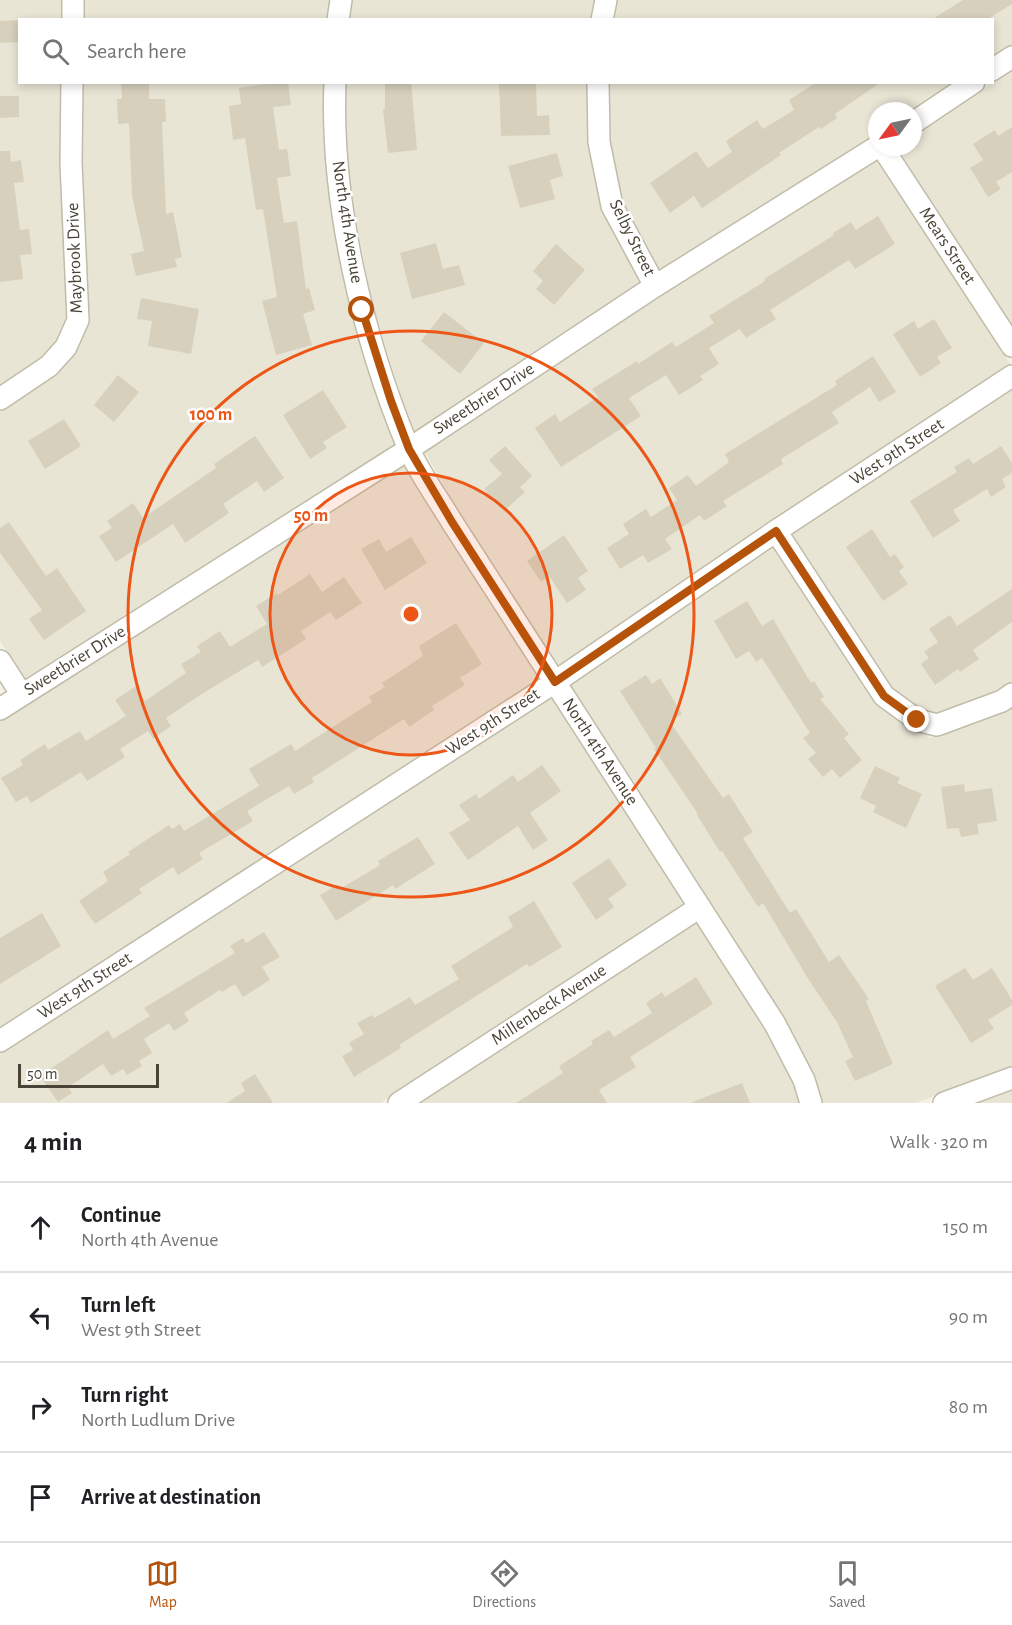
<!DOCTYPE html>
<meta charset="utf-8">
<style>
body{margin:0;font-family:"Alegreya Sans",sans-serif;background:#f2f2f2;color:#202124}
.compass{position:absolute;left:868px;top:102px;width:54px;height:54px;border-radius:50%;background:#fff;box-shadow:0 3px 9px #0003;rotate:237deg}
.scale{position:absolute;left:18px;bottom:15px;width:141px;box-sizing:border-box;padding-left:6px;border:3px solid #484335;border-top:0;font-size:16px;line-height:21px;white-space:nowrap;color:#484335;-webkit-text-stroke:4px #fff;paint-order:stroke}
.stop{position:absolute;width:18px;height:18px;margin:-14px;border:4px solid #b45309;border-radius:50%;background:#fff}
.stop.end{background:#b45309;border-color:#fff;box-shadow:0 2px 6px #0008}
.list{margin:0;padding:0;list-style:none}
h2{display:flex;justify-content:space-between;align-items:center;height:78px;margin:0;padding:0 24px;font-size:26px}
h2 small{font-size:20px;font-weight:400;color:#757577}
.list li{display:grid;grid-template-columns:39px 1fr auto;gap:18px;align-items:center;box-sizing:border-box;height:90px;padding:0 24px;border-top:2px solid #e0e0e0}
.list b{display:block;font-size:22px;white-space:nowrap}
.list p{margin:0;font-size:20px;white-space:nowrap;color:#757577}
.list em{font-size:20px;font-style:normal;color:#757577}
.icon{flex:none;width:33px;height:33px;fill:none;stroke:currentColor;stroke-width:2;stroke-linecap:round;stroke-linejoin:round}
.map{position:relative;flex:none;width:1012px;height:1103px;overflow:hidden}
.search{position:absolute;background:#fff;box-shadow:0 3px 9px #0003;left:18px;right:18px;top:18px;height:66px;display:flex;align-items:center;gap:15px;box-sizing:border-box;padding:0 21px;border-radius:0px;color:#757577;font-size:22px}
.sheet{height:438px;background:#fff}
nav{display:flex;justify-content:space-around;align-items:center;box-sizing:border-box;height:84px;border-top:2px solid #e0e0e0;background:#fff;font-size:16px;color:#757577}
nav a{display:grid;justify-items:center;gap:3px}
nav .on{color:#b45309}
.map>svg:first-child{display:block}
</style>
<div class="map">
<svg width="1012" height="1103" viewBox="0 0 1012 1103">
<rect width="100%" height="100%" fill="#f4f2e7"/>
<path fill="#e9e5d5" d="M0,0H62V19L20,20V82L61,83L60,164L67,319L57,343L42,359L0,387Z
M83,0H330L327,19L83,20Z
M351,0H596L592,19L348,20Z
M617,0H1012V45L993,58L992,20H613Z
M1012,69V326L895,147H913V135Z
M83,83H324L323,119L330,199L352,313L380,405L396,446L26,681L0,641V410L54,374L88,323L82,162Z
M345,83H587L588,143L602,211L642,284L415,434L401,397L373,307L351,195L344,117Z
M609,83H956L913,111H877V135L660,272L622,202L610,140Z
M876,158L1011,365L762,528L558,668L461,516L424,451L660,294Z
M1012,388V682L998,692L937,715L922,711L892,689L791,533Z
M405,463L442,528L540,680L0,1030V721Z
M773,545L875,702L909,729L928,734L929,738L936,736L943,737L944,732L1012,705V1069L915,1103H822L813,1074L784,1018L569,684Z
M551,696L685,905L381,1103H0V1053Z
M696,921L765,1030L794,1085L799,1103H416Z
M1012,1089V1103H973Z"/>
<path fill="#d7d0bc" d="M963,0H1012V4L986,20H931Z
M19,20L20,42L0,43V21Z
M121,82H149V99H165L166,122H162L166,214L173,212L182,257L175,259L177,267L136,276L131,254L144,251L132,196L129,123L118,124L117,99H122Z
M279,82H288L291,105L273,107L279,150L287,149L291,176L277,178L284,223L297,221L306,289L309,288L315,310L303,314L312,345L276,355L262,301L277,297L263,209L256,210L245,138L233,140L229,106L241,104L239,88Z
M385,82H411L417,150L388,153L383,110L385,109Z
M817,82H881L835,114L837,118L821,129L819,127L779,153L781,155L702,208L694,196L670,213L650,183L696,151L708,168L732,152L726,141L757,120L763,129L794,110L789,100Z
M536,83L537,116L549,115L550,135L501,136L499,84Z
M0,96H19V117L0,118Z
M1012,127V172L996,182L1001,189L988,197L970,168L983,160L973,144L995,130L998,136Z
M0,151H10L11,162L21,160L24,182L14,183L20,230L29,229L32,254L20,255L23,279L0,282Z
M557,153L563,176L550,180L555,199L520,208L508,166Z
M878,216L895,244L855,269L849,260L770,310L776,319L746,338L740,329L709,348L719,364L700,376L703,380L679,395L666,375L629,398L641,416L561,467L535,428L555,414L560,422L598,397L592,389L637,361L638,364L672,342L676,347L714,323L709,316L765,281L764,279L834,235L833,233L851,222L856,230Z
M436,243L443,269L459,265L465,285L412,299L400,253Z
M556,244L585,270L554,305L536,289L543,281L533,271Z
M141,298L199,309L191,354L148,346L152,321L137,319Z
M444,312L484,343L460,374L421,341Z
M934,319L952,348L937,357L941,363L920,377L893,334L914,321L918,329Z
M873,356L896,392L879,402L870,387L832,412L839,423L781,459L783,464L723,501L727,506L704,521L700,515L665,539L672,549L648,563L643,555L620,569L607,548L629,534L623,524L646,509L651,517L677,500L669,488L688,475L696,486L729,462L725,454L837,385L835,381Z
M118,375L139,392L114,422L94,405Z
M323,390L347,427L323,442L327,448L310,459L283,415Z
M64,419L81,446L45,469L28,441Z
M255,436L284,478L264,492L257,481L223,504L229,513L185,543L173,524L116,562L99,536L112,528L107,521L133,503L143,518L216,468L214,464Z
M505,446L532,476L520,487L525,492L504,511L484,489L502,474L489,460Z
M1001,446L1012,463V473L1002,479L1006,487L991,497L987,489L953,510L960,521L933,538L910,501L957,472L954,467L969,458L973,464Z
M9,522L46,576L57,568L86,611L44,640L29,619L42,610L0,553V528Z
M872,529L890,557L895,554L904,567L899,571L908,584L883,601L846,547Z
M564,535L588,571L578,578L586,590L567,603L549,576L541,582L527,561Z
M411,537L427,563L385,590L361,549L379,539L386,552Z
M310,574L322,592L344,577L362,603L336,620L330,612L301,631L306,639L262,667L258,660L200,695L166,718L171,726L153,739L148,731L120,749L125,757L87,781L81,772L31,803L27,796L16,802L1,778L23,765L20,760L45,744L48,750L80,731L86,741L126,716L115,700L136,686L145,701L186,673L181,664L201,652L197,646L220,631L230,647L267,624L256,606L277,593L278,595Z
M1012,589V622L973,650L979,659L960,672L958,669L935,685L921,664L929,658L924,652L938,642L929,629L950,615L957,626Z
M747,601L762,626L773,619L811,683L814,681L824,697L820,699L849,734L844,738L862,760L840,778L832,769L823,777L808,759L816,753L803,738L810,733L762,658L756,662L749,651L736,659L714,621Z
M456,623L482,664L460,678L465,685L432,706L434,710L409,727L404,719L312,778L314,782L294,794L289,786L247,811L253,821L199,853L203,859L178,875L173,867L139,889L142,893L95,924L79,901L108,881L103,872L130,854L128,852L169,825L172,829L180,824L184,831L259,786L249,769L291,744L295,751L372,702L369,697L385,687L382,683L423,656L419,646Z
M646,675L652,684L660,678L682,714L670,722L723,798L729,794L753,832L743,838L790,913L796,909L829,962L839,955L869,999L866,1001L893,1064L855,1081L845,1061L853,1057L837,1022L807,977L763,903L758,907L722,851L720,852L697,815L698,814L654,749L656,748L620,691Z
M542,765L561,791L530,813L548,840L533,850L518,826L468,860L449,833L470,820L459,805L476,794L479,799L513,775L518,782Z
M875,766L900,778L897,783L922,794L906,828L873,812L876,806L860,798Z
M964,784L965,792L992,788L997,821L977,824L979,834L961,837L959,828L947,829L941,787Z
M418,837L435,864L395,889L393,885L336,921L320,895L337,885L340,889L380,865L378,861Z
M609,858L627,885L608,899L614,907L596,920L572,883Z
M534,901L562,947L529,967L527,964L399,1045L401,1048L354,1077L342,1056L353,1050L349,1043L364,1034L357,1023L372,1015L374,1018L410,997L415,1005L459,979L451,966L513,927L508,917Z
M42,913L61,946L0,984V938Z
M264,932L280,957L262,967L270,980L243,997L235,984L222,992L220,990L184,1013L189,1021L174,1031L169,1023L144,1039L152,1053L139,1061L142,1066L127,1075L123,1069L111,1076L103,1064L68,1087L72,1093L58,1102L40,1076L108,1030L113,1039L150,1016L144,1008L235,953L230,946L243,938L246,943Z
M965,968L973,980L992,968L1012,1000V1005L988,1020L994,1029L971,1043L935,986Z
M696,977L713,1004L630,1057L636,1067L599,1090L607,1103H516L563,1073L559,1066L593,1044L591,1041L609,1030L614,1037L652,1013L646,1003L662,992L665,997Z
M255,1074L273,1103H226L245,1091L241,1083Z
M742,1083L750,1103H693L692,1102Z"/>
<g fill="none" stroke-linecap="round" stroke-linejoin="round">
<g stroke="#c0bca9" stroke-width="24">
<path id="street" d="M73,20V0
M338,20L341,0
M602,20L606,0
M992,70L1012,57
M335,82C330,200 363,339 408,447C419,473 437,497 452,522L775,1024L804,1080L811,1103
M598,82L599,142L612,206L655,286
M913,123L974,82
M882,147L1012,346
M0,399L49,366L66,347L78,320L71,163L72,82
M776,531L884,696L917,720L937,725L1002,701L1012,694
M0,661L22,695
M0,709L409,449L655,286L877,147
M0,1041L555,682L776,531L1012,376
M399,1103L700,907
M944,1103L1012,1078"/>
</g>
<use href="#street" stroke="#fff" stroke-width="21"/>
</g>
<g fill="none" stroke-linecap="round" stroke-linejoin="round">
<path stroke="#b45309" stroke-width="8" d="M362,310L391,401L409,449L452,522L555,682L776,531L884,696L917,720"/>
</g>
<circle cx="411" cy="614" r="141" fill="#ed5616" fill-opacity=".12"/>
<g fill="none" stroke="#ed5616" stroke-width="3">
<circle cx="411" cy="614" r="141"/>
<circle cx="411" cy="614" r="283"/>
</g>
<g text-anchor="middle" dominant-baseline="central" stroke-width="5" stroke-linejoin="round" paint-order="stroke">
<g font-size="18" fill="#484335" stroke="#fff">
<text transform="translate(347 222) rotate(81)">North 4th Avenue</text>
<text transform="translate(632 238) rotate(64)">Selby Street</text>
<text transform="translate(947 246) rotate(57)">Mears Street</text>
<text transform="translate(75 258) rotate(-92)">Maybrook Drive</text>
<text transform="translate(484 399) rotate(-33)">Sweetbrier Drive</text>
<text transform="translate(897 452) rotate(-33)">West 9th Street</text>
<text transform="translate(75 661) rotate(-32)">Sweetbrier Drive</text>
<text transform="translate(493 722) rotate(-33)">West 9th Street</text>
<text transform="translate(600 752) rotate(57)">North 4th Avenue</text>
<text transform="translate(85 986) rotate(-33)">West 9th Street</text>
<text transform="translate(549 1005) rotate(-33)">Millenbeck Avenue</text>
</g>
</g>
<circle cx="411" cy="614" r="9" fill="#ed5616" stroke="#fff" stroke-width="3"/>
<g font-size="18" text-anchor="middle" font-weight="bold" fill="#ed5616" stroke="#fff" stroke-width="5" stroke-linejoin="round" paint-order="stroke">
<text x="211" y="420">100 m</text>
<text x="311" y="521">50 m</text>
</g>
</svg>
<svg class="compass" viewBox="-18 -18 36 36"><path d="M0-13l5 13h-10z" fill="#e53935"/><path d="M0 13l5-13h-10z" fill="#757577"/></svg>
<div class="scale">50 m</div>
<div class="stop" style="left:362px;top:310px"></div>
<div class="stop end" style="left:917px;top:720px"></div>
<div class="search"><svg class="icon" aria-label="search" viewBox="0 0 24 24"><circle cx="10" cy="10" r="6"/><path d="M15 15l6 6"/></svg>Search here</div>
</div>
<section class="sheet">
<h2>4 min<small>Walk · 320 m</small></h2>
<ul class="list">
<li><svg class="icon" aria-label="ahead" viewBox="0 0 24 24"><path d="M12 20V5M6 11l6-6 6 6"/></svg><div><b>Continue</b><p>North 4th Avenue</p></div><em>150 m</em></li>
<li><svg class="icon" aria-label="left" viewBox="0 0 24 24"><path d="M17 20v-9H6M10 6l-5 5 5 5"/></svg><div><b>Turn left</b><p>West 9th Street</p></div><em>90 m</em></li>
<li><svg class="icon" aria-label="right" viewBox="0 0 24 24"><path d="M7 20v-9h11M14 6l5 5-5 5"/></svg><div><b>Turn right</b><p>North Ludlum Drive</p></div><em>80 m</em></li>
<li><svg class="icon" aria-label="arrive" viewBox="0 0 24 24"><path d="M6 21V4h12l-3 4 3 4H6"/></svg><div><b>Arrive at destination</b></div></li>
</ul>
</section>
<nav>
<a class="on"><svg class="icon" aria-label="map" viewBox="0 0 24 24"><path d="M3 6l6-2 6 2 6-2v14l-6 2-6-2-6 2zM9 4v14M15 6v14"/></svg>Map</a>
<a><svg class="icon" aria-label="directions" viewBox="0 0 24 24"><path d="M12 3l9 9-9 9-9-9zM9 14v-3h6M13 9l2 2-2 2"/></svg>Directions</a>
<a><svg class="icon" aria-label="saved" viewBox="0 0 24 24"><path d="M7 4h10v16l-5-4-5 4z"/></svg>Saved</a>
</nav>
